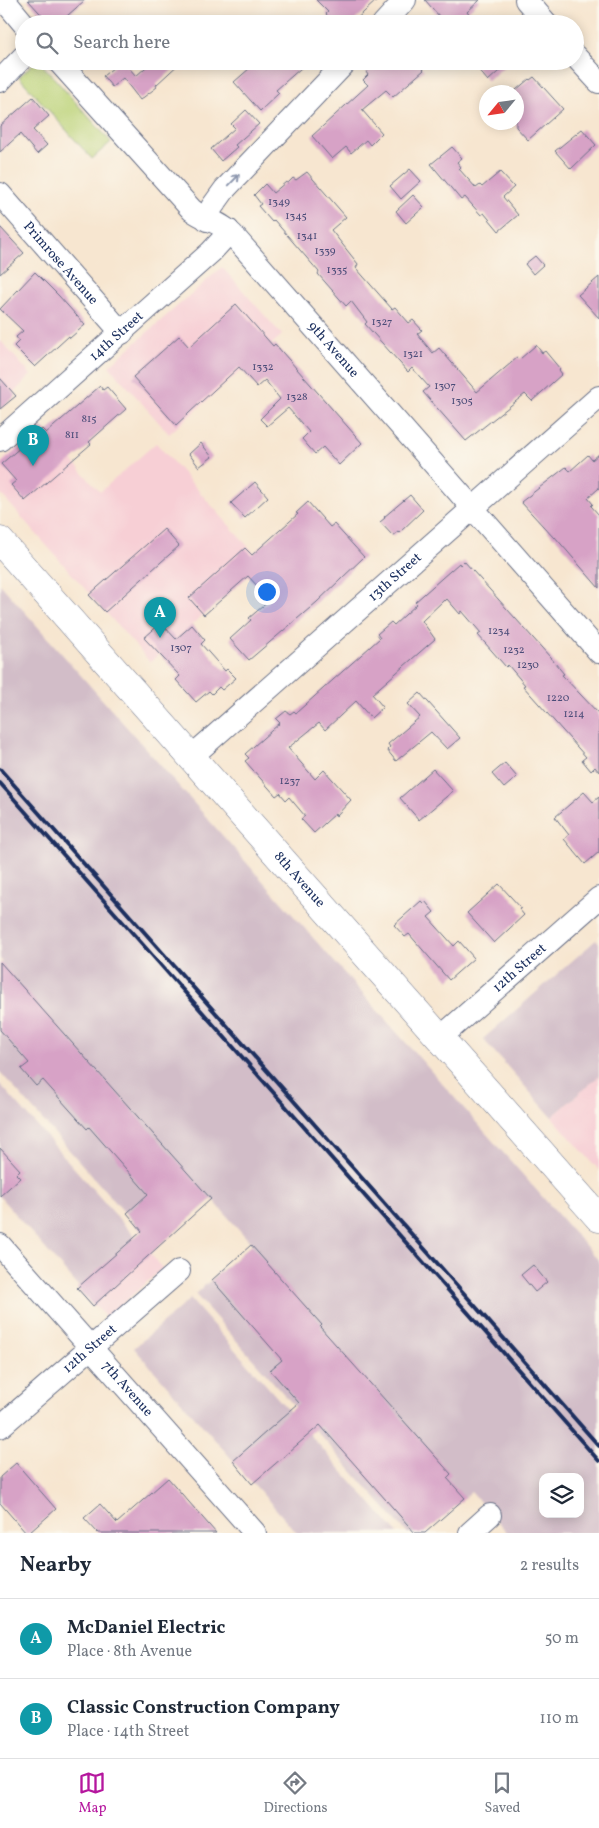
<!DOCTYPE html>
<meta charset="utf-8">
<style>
body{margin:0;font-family:Vollkorn,serif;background:#f2f2f3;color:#1f2937}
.controls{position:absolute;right:15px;bottom:15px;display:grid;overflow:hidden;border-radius:10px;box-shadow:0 2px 12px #0003}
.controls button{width:45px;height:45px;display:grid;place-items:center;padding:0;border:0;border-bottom:1px solid #e0e1e3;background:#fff;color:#1f2937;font:25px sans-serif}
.compass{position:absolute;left:479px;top:85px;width:45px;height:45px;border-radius:50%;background:#fff;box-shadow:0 2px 12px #0003;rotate:241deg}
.you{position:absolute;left:266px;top:591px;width:18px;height:18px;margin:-12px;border:4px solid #fff;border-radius:50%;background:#1a73e8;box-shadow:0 0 0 8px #1a73e833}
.badge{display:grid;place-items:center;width:32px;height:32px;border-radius:50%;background:#b5179e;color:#fff;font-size:16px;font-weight:700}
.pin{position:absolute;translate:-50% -41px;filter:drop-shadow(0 1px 2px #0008)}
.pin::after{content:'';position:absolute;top:26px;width:18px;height:15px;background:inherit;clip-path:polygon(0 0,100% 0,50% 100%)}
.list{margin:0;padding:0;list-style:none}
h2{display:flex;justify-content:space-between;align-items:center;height:65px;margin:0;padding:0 20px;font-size:21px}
h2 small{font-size:16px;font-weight:400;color:#747a83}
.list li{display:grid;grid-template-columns:32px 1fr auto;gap:15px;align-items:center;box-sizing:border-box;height:80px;padding:0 20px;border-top:1px solid #e0e1e3}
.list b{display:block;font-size:19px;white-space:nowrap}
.list p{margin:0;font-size:16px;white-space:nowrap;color:#747a83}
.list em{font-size:16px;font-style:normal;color:#747a83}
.icon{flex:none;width:28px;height:28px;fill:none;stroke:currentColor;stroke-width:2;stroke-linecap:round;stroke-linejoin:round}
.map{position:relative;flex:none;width:599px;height:1533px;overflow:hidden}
.search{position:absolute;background:#fff;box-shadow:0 2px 12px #0003;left:15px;right:15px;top:15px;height:55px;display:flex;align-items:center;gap:12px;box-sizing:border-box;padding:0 18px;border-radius:28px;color:#747a83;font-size:19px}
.sheet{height:225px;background:#fff}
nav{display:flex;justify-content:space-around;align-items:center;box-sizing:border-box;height:70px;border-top:1px solid #e0e1e3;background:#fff;font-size:14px;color:#747a83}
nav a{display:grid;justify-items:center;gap:2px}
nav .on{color:#b5179e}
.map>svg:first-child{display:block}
</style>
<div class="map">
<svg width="599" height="1533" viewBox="0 0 599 1533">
<rect width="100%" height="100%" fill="#fbf7ec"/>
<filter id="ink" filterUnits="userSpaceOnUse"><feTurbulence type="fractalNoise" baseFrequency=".02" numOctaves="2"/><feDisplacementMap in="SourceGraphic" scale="10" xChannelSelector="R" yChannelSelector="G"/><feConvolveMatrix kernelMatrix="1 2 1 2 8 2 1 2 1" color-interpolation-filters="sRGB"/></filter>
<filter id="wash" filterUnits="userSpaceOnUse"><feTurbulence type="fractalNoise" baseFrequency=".0096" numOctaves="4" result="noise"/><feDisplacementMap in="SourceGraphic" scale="20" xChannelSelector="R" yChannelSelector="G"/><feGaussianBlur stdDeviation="1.12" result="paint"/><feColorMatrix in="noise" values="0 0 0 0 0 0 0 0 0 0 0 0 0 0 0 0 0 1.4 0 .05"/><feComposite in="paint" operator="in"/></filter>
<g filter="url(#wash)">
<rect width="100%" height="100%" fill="#f7e6d0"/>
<path fill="#f7cfd5" d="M222,267L282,335L169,434L109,366Z
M0,340L31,375L0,407Z
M42,426L100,492L156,443L262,562L150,662L0,493V463Z
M599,1076V1170L552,1117Z
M135,1237L163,1268L106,1318L79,1287Z"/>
<path fill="#d2bdc8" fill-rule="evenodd" d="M0,584L599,1261V1533H508L471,1492L424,1533H407L195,1294L252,1244L212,1199L156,1248L0,1072V965L3,962L0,959ZM543,1477H580V1514H543Z
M596,940L599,943V1076L552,1117L483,1039Z
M0,1084L135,1237L79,1287L0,1197Z
M190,1299L397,1533H297L134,1348Z"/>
<path fill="#b9d175" stroke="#6a806a" d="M36,61H39L111,142L92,159L19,77Z"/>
<g id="blocks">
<path fill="#d7a2c6" d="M28,0H85L58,24H50Z
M316,0H377L351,24H335L326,14L328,12Z
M425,0H480L467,12L477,24H446Z
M115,61H123L136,76L153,61H182L156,85L157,87L140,100L123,78L112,87L103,76L114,67L112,64Z
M258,61H309L276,90L279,93L260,111L234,82Z
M378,61H416L424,70L393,97L386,90L362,110L382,133L370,145L366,140L351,153L346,147L332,159L312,136L368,85L363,80L368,75L366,72Z
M471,61H510L488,81Z
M534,77L563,109L528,140L516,127V90L529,79L530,80Z
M33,97L49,116L33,130L47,145L37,154L20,134L0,152V126Z
M246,110L259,124L235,145L237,147L221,161L211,149L235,128L231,124Z
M582,129L596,145L571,169L555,151Z
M452,147L462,158L457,162L461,167L459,169L476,188L480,185L482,187L500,172L514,187L503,197L518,215L499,231L484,213L481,215L465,197L461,200L431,164Z
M410,169L421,181L401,199L390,186Z
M307,172L346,217L331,230L358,264L356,268L392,309L395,307L409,323L413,320L422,330L417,334L433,353L439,348L477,392L518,357L520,359L536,345L542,353L545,351L560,369L559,370L562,374L532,401L525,394L466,441L423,392L429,387L412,368L408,372L365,324L367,322L351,301L346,306L318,274L319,272L274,220L272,222L258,206L261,204L254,195L265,184L273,193L286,182L288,183L293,178L296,180Z
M413,195L424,207L406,223L396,211Z
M0,227L24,253L0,274Z
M535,256L543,265L533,274L525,264Z
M35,272L59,296L85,325L70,338L69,336L35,367L14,346L19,341L16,337L23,331L0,309Z
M599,277V318L578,295Z
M236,304L273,346L275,344L362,443L339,465L323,447L315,454L302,439L309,432L288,408L267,426L260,419L280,399L265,380L257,387L239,367L176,425L133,377L179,336L189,347Z
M0,378L16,396L0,409Z
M100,386L103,390L107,387L126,409L89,442L91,444L25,501L11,485L16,481L1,464L42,429L46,433Z
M201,443L212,457L199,467L189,454Z
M599,454V488L588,498L593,504L591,506L599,515V588L555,537L554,538L521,502L566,467L570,471L588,455L592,460Z
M255,482L268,497L245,518L231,503Z
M410,495L423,510L399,533L398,532L393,536L380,522L385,518L384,517Z
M308,502L330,527L334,524L364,557L317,602L249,660L230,639L251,620L249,618L270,600L248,576L204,615L189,598L245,548L252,555L298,514L296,513Z
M164,529L179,546L105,612L89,595Z
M464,561L550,657L564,674L562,675L599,714V772L595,767L591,771L582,760L586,757L523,686L525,685L508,665L506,667L478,635L481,633L462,611L460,614L447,599L445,601L444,600L422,621L435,639L372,694L383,707L371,718L356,701L325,730L319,723L288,748L315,779L324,770L351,800L336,816L335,814L314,833L301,819L305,816L289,797L286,800L280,793L276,796L245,761L249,758L245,754L280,723L276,719L286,711L290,714L294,711L296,713L380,638L377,634L391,622L394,625L417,604L415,602L459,563L460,565Z
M161,623L176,639L192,625L205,640L201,644L225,671L227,669L236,678L222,690L219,687L212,694L209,691L196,702L176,680L180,676L144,638Z
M420,693L460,738L447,749L431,732L396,761L387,750L390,747L388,744L420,717L408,704Z
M505,763L517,777L504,788L492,774Z
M433,769L453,791L419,820L400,798Z
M584,792L593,802L599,797V852L585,864L564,839L569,835L555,817Z
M499,884L521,908L519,909L524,915L494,943L467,913Z
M421,901L423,903L425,901L434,912L428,917L454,946L459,941L474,958L449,980L409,934L405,937L394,925Z
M0,962L211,1199L93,1306L77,1288L142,1231L127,1213L148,1194L89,1127L87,1129L43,1080L36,1086L21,1069L29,1063L0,1030Z
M0,1148L20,1170L16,1174L20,1178L0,1196Z
M251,1245L322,1325L320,1327L451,1474L447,1478L465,1498L425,1533H415L320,1425L252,1484L233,1461L299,1403L270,1370L282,1360L212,1280Z
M533,1265L547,1282L535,1292L521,1275Z
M16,1463L56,1509L29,1533H26L0,1503V1477Z
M168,1478L216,1533H98L84,1518L100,1504L117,1523Z"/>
</g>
</g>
<g filter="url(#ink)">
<use href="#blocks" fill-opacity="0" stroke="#686f86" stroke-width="1"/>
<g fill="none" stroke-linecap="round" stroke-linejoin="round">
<g stroke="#686f86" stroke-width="24">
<g id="minor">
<path d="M4,0L24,24"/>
<path d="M526,0L547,24"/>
<path d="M383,24L405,0"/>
<path d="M575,56L599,82"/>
<path id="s1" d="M58,61L192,210C205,220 221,222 232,234L599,652"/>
<path d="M0,81L24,56"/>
<path id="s2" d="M0,194L122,333"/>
<path d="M207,220L212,207L225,189L347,61"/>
<path id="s3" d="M0,440L211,252L223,239L228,230"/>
<path id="s4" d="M191,757L599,397"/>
<path id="s5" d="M440,1038L599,898"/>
<path id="s6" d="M0,1245L255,1533"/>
<path id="s7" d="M0,1427L179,1271"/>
<path d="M470,1533L490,1515"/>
</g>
</g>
<g stroke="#686f86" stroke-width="29">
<g id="major">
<path id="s8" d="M0,541L599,1218"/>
</g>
</g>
<use href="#minor" stroke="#fff" stroke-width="22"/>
<use href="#major" stroke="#fff" stroke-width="28"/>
<path stroke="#1b2f5e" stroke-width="4" d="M0,769L599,1446
M0,783L599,1461"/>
</g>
<defs><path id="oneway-shaft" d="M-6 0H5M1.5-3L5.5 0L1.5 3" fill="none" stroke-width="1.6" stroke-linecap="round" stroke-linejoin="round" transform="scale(1.25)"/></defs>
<use stroke="#8d97ae" href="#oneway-shaft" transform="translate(234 180) rotate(-46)"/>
</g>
<g text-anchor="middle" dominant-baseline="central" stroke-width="4.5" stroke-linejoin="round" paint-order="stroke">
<g font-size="11" fill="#4a4c78">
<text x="279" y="202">1349</text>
<text x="296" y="216">1345</text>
<text x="307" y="236">1341</text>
<text x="325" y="251">1339</text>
<text x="337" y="270">1335</text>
<text x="382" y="322">1327</text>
<text x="413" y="354">1321</text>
<text x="263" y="367">1332</text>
<text x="445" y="386">1307</text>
<text x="297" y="397">1328</text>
<text x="462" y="401">1305</text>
<text x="89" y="419">815</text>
<text x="72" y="435">811</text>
<text x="499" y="631">1234</text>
<text x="181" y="648">1307</text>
<text x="514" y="650">1232</text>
<text x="528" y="665">1230</text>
<text x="558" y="698">1220</text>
<text x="574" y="714">1214</text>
<text x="290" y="781">1237</text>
</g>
<g font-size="14" fill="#1b2f5e" stroke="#fbf7ec">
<text stroke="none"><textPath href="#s2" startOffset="92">Primrose Avenue</textPath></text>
<text stroke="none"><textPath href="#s3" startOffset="156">14th Street</textPath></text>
<text stroke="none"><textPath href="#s1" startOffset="401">9th Avenue</textPath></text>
<text stroke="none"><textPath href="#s4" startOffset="272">13th Street</textPath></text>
<text stroke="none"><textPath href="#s8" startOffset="452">8th Avenue</textPath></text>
<text stroke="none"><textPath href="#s5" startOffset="106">12th Street</textPath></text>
<text stroke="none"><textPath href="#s7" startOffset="119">12th Street</textPath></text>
<text stroke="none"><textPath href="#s6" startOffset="192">7th Avenue</textPath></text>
</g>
</g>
</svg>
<div class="controls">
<button><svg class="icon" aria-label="layers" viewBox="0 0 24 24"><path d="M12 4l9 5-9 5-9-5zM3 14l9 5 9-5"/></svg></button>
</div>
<svg class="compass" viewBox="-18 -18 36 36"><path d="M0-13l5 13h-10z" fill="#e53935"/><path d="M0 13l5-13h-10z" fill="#747a83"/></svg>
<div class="you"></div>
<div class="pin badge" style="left:160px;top:638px;background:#0f9aa8">A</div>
<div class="pin badge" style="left:33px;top:466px;background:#0f9aa8">B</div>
<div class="search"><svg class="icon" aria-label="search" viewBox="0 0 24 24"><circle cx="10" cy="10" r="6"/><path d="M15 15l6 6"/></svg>Search here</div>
</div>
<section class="sheet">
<h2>Nearby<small>2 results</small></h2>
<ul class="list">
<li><span class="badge" style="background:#0f9aa8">A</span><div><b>McDaniel Electric</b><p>Place · 8th Avenue</p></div><em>50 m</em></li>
<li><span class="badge" style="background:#0f9aa8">B</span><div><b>Classic Construction Company</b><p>Place · 14th Street</p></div><em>110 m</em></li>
</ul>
</section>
<nav>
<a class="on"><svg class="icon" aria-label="map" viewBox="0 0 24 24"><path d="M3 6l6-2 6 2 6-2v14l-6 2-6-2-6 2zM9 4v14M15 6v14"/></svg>Map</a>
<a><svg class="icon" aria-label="directions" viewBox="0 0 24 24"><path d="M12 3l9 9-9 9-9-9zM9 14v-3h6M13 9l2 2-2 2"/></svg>Directions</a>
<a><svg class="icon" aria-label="saved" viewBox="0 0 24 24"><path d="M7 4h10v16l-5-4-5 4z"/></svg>Saved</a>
</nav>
